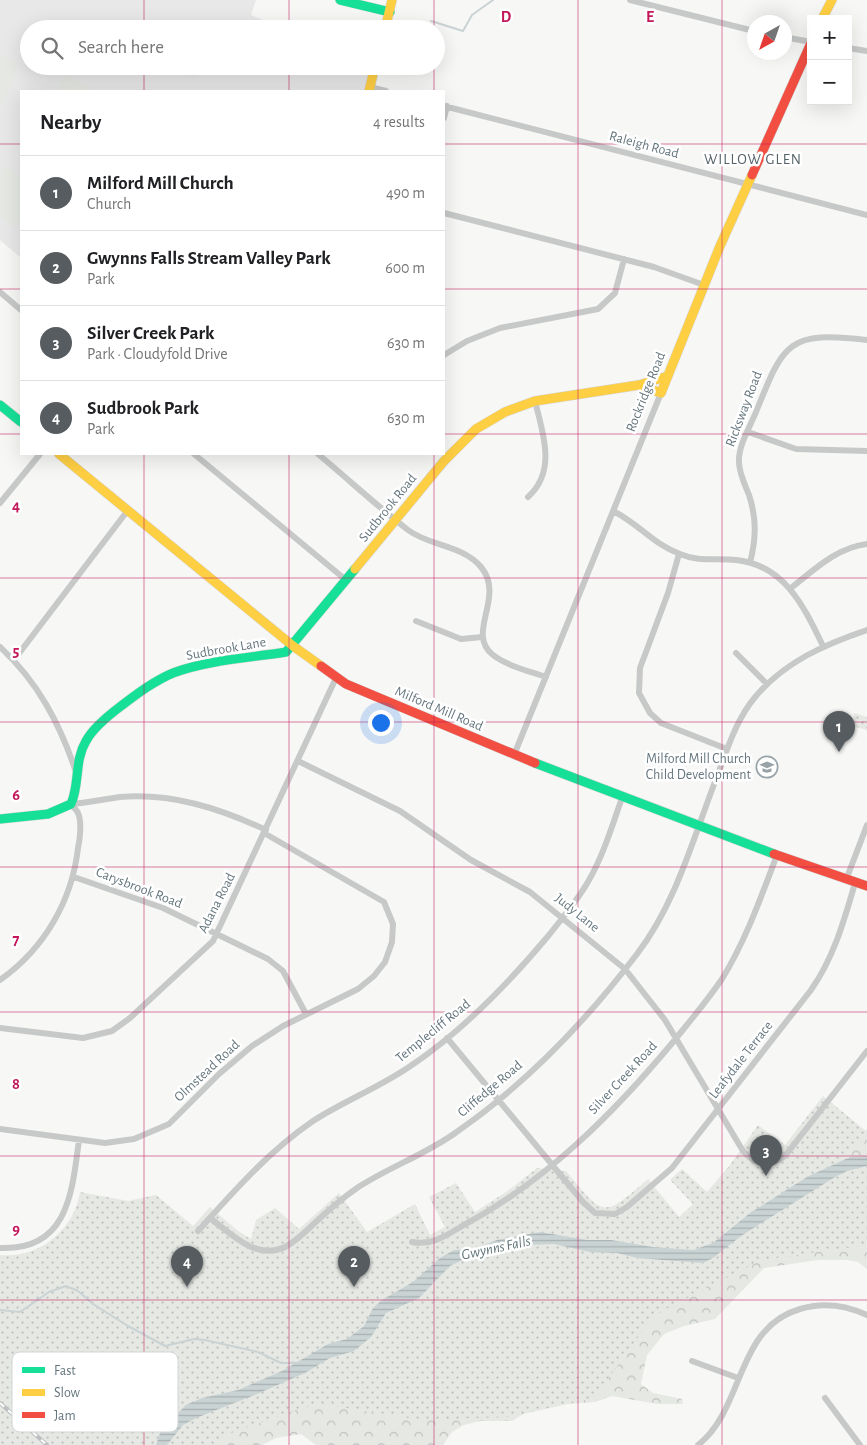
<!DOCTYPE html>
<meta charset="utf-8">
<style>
body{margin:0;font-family:"Alegreya Sans",sans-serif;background:#f2f2f2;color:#202124}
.controls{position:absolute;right:15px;top:15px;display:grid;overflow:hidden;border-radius:0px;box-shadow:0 5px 20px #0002}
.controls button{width:45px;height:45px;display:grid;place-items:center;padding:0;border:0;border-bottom:1px solid #e0e0e0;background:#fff;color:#202124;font:25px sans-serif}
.compass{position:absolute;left:747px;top:15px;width:45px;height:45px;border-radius:50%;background:#fff;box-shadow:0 5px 20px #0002;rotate:220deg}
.you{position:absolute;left:380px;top:722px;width:18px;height:18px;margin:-12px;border:4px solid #fff;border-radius:50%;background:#1a73e8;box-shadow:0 0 0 8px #1a73e833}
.badge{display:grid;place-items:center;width:32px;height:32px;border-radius:50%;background:#565c5f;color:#fff;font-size:16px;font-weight:700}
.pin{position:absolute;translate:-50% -41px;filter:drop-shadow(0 1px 2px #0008)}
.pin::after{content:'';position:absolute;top:26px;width:18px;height:15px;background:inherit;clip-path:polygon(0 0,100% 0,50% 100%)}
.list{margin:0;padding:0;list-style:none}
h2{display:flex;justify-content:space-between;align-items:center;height:65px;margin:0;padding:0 20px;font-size:21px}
h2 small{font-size:16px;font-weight:400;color:#757577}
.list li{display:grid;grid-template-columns:32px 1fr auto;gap:15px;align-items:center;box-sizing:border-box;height:75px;padding:0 20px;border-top:1px solid #e0e0e0}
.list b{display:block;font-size:19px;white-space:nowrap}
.list p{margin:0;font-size:16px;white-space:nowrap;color:#757577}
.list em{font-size:16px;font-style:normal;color:#757577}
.icon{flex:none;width:28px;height:28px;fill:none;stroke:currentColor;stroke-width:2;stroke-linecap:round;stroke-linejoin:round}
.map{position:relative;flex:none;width:867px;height:1445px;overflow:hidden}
.search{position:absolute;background:#fff;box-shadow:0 5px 20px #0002;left:20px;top:20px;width:425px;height:55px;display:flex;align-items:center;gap:12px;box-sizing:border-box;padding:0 18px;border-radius:28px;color:#757577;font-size:19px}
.panel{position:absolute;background:#fff;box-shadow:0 5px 20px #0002;left:20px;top:90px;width:425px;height:365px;border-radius:0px}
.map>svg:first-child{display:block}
</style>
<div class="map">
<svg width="867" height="1445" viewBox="0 0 867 1445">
<defs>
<pattern id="forest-crowns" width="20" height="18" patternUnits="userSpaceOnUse" patternTransform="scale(1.25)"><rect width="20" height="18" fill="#e6e8e4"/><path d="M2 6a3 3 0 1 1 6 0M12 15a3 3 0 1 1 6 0" fill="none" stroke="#bec1be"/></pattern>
<pattern id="park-dots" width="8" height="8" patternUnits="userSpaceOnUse" patternTransform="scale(1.25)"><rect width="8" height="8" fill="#e6e8e4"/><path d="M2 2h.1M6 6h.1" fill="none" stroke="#bec1be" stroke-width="1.8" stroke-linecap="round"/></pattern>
<pattern id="water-rules" width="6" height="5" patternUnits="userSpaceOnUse" patternTransform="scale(1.25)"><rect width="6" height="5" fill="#cad3d4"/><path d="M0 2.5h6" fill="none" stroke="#a8b0b1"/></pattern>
</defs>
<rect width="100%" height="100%" fill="#f7f7f6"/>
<path fill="#e7e8e7" d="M0,0H256L251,15L283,29H29V66L370,67L364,91H21V258L0,240Z"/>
<path fill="url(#forest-crowns)" d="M867,1129V1156L850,1157L842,1161Z
M867,1166V1269L858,1262L847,1260H818L764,1268L715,1319L684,1326L664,1334L647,1355L641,1384L653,1393L682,1399L683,1404H657L612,1396L595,1402L554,1405L530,1410L512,1421H480L464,1425L452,1432L443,1445H316L301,1434L276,1438L262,1445H167L575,1248Z"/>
<path fill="url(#park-dots)" d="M854,713L867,717V730L853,726Z
M823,1096L866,1131L836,1169L867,1160V1245L762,1260L654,1315L594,1398L510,1417L421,1420L321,1404L299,1409L223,1436L215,1445H0V1255C39,1259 74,1230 80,1192L128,1201L156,1195L193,1226L210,1207L238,1231L251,1239L256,1220L275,1208L299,1229L339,1193L367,1232L415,1204L430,1235L445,1227L429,1197L456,1183L475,1212L509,1190L537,1168L566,1171C604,1216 601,1220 648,1179L679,1217L693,1204L670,1180L682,1169L707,1192L730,1165L758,1125L785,1145Z"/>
<path fill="#e6e8e4" d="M180,18L199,29H173Z
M0,55L14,62L17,69L1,108Z
M170,66H203L194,80Z
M64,76L96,91H57Z
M6,166L21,176V220L15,228L0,216V175Z"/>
<path fill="url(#water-rules)" d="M867,1156V1166L847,1171L835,1177L741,1236L713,1258L703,1263L637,1258L617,1253L590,1252L554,1244L527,1245L479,1259L460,1261L450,1266L419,1298L386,1313L371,1337L354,1351L330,1358L305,1373L257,1394L196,1418L183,1425L167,1445H156L161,1430L186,1405L202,1398L238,1390L282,1371L328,1344L347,1339L364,1326L373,1308L382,1300L413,1282L440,1258L454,1250L473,1249L497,1240L540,1232L587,1240H611L653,1247L693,1250L713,1243L750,1213L807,1177L850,1157Z"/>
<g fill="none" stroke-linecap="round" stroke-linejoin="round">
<path stroke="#cad3d4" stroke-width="2" d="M431,21L463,31L472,15L493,0
M0,1310L20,1312L49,1292L66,1286L78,1291L93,1304L128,1326L165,1346L194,1339L205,1340L258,1352L281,1363H299"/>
<g stroke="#d2d4d4" stroke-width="10">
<path id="fast" d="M340,0L390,12
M0,405L21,422
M535,763L774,854
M0,819L48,814L71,804C80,784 74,761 86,741C93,728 109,715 121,706C137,694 154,681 173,673C208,660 249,658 286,652L355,569"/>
</g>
<g stroke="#d2d4d4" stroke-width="10">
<path id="slow" d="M822,19L832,0
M385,29L392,0
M369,91L375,66
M639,385L661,393L720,246L752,175
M59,454L293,646L321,666
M355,569L444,461L476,429L505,412L535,401L639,385L668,376"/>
</g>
<g stroke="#d2d4d4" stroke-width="10">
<path id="jam" d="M752,175L811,43
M321,666L346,684L535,763
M774,854L867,886"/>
</g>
<path stroke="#c7c9c9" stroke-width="6" d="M630,0L754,31
M784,37L811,42
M848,48L867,51
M370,87L386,91
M444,106L867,215
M444,118L447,106
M444,213L654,267L704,285
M0,292L21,310
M444,355L467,341L500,328L598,309L615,293L624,259
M748,432L796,449L867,451
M194,454L346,580
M318,454C348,479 377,506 408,530C429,546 463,545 481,567C506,597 465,633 493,655C507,666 529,671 546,677
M528,497C557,471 543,434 535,401
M0,503L40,454
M613,511C638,523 654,545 680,554C698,562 717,558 736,560C785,565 804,607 823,646
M679,554L668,593L640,668L639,693L650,713L661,723L727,749
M750,563C756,539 757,519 749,495C745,485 739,473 739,462C738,446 750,427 756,412C784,342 788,331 867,340
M791,588C815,569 836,548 867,544
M416,621L461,639L482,637
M0,647C38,682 60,724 76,772
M736,653L767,684
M14,660L128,510
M514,755L661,393
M298,761L400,811L471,860L530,892L625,969L665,1020L743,1151C755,1165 771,1167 785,1156L867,1051
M71,804C87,803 104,799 120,797C172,793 219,808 266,830
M74,877L163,908L268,959L283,971L306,1014
M846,880L867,825
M0,980C44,949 72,901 78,848C80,839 82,822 78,813C77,810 73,807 71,804
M0,1028L83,1038L112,1031L130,1018L213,941L336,678
M447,1038L583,1202L595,1213L615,1214L627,1207L672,1168L811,990C834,957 844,921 855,883
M0,1129L105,1143L134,1139L169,1124L219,1074L252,1046L283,1026L358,989L374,976L385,962L392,942L393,924L384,902L264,833
M210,1218C223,1228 235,1239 249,1246C281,1261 298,1238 319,1219C331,1208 344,1197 357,1188C389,1167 427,1154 458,1131C527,1083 586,1021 637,954C677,902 694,835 718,774C728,747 737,718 756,696C785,662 825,644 867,630
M198,1231C234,1191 269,1151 313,1121C344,1101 378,1088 409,1067C462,1032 508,984 549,935C563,917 578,900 589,880C604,854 613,823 623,795
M412,1242C432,1246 447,1235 464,1225C546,1181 614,1113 673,1042C690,1021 707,1001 722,979C746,940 761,897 777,855
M0,1248C69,1251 72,1191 79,1140
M692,1361L738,1378
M825,1398L860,1445
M698,1445C745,1408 735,1328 800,1309C823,1302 845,1305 867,1315"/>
<use href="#fast" stroke="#16e098" stroke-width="9"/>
<use href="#slow" stroke="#ffcf43" stroke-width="9"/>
<use href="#jam" stroke="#f24e42" stroke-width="9"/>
<g stroke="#bdc0c0" stroke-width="4">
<path id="rail" d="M0,1403L47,1445"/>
</g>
<use href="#rail" stroke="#fff" stroke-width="2" stroke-dasharray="5.5" stroke-linecap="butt"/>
</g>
<path fill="none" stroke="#c2185b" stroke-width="1" stroke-opacity="0.55" d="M144,0V29M289,0V29M434,0V29M578,0V1445M722,0V1445M144,66V91M289,66V91M434,66V91M0,144H21M444,144H867M0,289H21M444,289H867M0,434H21M444,434H867M144,454V1445M289,454V1445M434,454V1445M0,578H867M0,722H867M0,867H867M0,1012H867M0,1156H867M0,1300H867"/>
<defs>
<g id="school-ring" transform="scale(1.125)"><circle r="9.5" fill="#fff" stroke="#98a3a8" stroke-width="1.5"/><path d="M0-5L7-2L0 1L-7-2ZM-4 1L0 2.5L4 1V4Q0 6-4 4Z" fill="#98a3a8"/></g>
</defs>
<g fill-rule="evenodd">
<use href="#school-ring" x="767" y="767"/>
</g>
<g text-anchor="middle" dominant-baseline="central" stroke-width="5" stroke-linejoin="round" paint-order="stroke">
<g font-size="14" fill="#65767e" stroke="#fff">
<text transform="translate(644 145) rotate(15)">Raleigh Road</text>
<text transform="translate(646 392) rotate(-68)">Rockridge Road</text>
<text transform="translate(744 409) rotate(-69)">Ricksway Road</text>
<text transform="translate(388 508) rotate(-51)">Sudbrook Road</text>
<text transform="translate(226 649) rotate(-10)">Sudbrook Lane</text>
<text transform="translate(439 709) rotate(23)">Milford Mill Road</text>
<text transform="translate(139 888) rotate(21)">Carysbrook Road</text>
<text transform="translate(217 903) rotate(-63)">Adana Road</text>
<text transform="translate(577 913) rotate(39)">Judy Lane</text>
<text transform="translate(433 1031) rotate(-39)">Templecliff Road</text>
<text transform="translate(741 1060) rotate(-52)">Leafydale Terrace</text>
<text transform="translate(207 1071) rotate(-43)">Olmstead Road</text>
<text transform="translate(623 1078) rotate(-47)">Silver Creek Road</text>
<text transform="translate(490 1089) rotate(-40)">Cliffedge Road</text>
</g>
<g font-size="14" fill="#65767e" stroke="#fff" text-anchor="end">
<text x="751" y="759">Milford Mill Church<tspan x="751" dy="16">Child Development</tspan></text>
</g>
<g font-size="15" letter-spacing="1" fill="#566369" stroke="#fff">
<text x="753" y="159">WILLOW GLEN</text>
</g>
<g font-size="15" font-style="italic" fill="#607578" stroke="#fff">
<text transform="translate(496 1248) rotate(-12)">Gwynns Falls</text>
</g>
</g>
<rect x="12" y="1352" width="166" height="80" rx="8" fill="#fff" stroke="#d1d6d8" stroke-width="1"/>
<rect x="22" y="1367" width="23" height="6" fill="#16e098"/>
<rect x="22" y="1389" width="23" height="7" fill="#ffcf43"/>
<rect x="22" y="1412" width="23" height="6" fill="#f24e42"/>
<g font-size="14" fill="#65767e">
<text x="54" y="1375">Fast</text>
<text x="54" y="1397">Slow</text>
<text x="54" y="1420">Jam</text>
</g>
<g font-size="16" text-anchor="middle" font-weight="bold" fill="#c2185b" stroke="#fff" stroke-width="5" stroke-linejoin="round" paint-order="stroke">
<text x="506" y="22">D</text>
<text x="650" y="22">E</text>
<text x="16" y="511">4</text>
<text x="16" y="656">5</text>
<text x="16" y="800">6</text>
<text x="16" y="945">7</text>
<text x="16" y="1089">8</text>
<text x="16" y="1234">9</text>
</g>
</svg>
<div class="controls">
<button>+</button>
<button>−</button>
</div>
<svg class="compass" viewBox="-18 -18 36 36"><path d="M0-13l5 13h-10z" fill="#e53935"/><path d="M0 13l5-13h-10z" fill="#757577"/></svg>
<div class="you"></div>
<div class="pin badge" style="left:839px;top:752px">1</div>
<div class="pin badge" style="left:354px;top:1287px">2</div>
<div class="pin badge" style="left:766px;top:1176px">3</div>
<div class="pin badge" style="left:187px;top:1287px">4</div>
<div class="search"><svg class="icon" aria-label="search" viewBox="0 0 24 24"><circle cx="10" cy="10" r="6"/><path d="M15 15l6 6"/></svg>Search here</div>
<section class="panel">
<h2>Nearby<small>4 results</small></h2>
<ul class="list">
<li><span class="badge">1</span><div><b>Milford Mill Church</b><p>Church</p></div><em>490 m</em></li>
<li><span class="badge">2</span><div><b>Gwynns Falls Stream Valley Park</b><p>Park</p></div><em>600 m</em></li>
<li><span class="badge">3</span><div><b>Silver Creek Park</b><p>Park · Cloudyfold Drive</p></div><em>630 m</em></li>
<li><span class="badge">4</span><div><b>Sudbrook Park</b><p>Park</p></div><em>630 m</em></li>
</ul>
</section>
</div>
